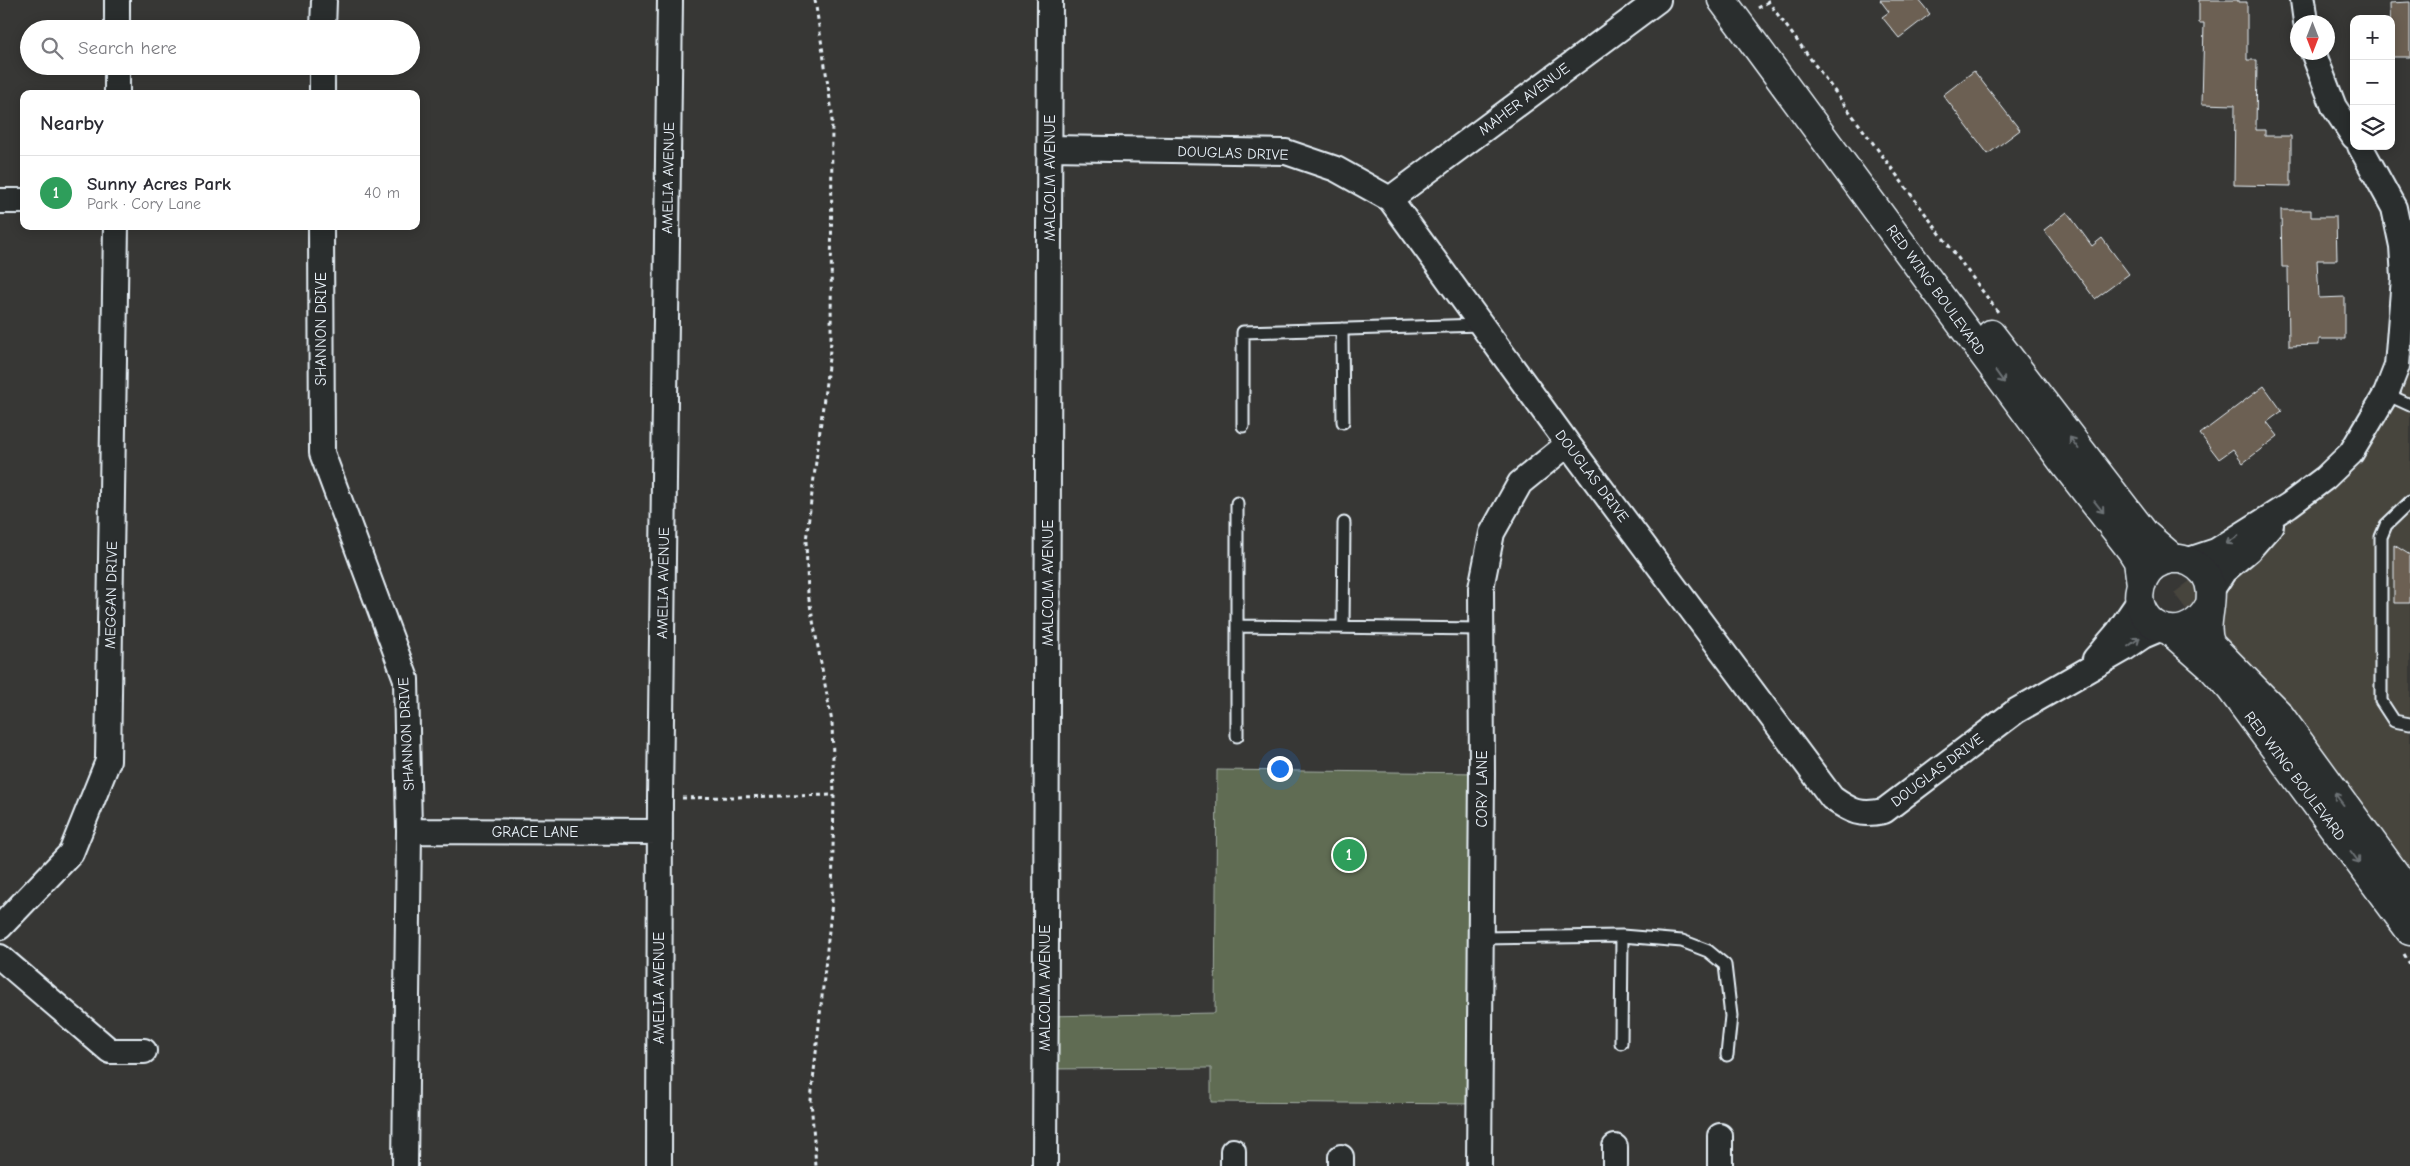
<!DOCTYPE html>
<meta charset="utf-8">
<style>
body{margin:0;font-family:"Comic Neue",sans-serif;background:#f2f2f3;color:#2b2b33}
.controls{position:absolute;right:15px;top:15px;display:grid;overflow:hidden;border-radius:10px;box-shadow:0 2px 12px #0003}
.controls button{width:45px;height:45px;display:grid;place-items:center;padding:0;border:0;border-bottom:1px solid #e1e1e2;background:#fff;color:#2b2b33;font:25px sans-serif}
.compass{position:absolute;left:2290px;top:15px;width:45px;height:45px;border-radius:50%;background:#fff;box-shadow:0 2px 12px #0003;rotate:180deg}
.you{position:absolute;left:1279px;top:768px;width:18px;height:18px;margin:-12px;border:4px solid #fff;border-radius:50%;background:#1a73e8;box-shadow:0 0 0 8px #1a73e833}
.badge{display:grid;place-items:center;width:32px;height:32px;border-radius:50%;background:#8a764a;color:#fff;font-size:16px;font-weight:700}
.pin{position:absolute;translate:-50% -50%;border:2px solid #fff;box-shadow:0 1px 5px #0006}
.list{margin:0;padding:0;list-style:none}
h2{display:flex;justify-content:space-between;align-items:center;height:65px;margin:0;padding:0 20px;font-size:21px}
h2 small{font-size:16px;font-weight:400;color:#7c7c81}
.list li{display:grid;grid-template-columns:32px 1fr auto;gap:15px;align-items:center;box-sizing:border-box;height:75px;padding:0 20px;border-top:1px solid #e1e1e2}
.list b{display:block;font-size:19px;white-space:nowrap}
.list p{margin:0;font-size:16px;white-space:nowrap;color:#7c7c81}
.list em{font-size:16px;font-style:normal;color:#7c7c81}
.icon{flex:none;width:28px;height:28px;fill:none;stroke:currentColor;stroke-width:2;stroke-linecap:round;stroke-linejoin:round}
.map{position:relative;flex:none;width:2410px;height:1166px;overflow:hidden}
.search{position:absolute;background:#fff;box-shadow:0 2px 12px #0003;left:20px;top:20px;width:400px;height:55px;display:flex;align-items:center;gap:12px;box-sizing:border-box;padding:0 18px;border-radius:28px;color:#7c7c81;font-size:19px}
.panel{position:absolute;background:#fff;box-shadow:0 2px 12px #0003;left:20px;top:90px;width:400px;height:140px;border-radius:10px}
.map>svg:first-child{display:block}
</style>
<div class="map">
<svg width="2410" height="1166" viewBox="0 0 2410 1166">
<rect width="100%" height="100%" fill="#373735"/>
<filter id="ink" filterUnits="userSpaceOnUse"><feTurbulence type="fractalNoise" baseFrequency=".02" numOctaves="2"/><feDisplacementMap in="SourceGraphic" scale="10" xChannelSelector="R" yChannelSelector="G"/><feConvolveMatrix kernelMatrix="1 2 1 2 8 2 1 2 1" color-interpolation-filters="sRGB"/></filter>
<g filter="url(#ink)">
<path fill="#47443e" d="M2397,366H2410V911L2174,593L2325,478Z"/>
<path fill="#606c53" stroke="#a4aea6" d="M1217,770L1482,773L1480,1104L1211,1102V1068L1045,1069V1016L1215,1013Z"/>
<path fill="#6c6153" stroke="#e8f1f8" d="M1880,0H1919L1930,14L1899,38L1882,17L1889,12Z
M2199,0H2238V2H2247V60H2257L2256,130H2265V136H2291V186L2234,185L2235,105L2202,104L2204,23H2199Z
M2410,2V57H2391L2390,3Z
M1974,71L2020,130L1988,154L1943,95Z
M2281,210H2311V217H2336L2337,260H2317L2319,298L2345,297V339H2319V345L2289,346L2288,267H2282Z
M2067,212L2092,246L2102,238L2129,274L2095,299L2044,230Z
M2264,386L2282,411L2267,422L2278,436L2243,463L2233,449L2219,459L2200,434Z
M2394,545L2410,555V603H2394Z"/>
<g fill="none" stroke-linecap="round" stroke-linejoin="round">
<g stroke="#e8f1f8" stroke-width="15">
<path id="service" d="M1342,329L1343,422
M2386,394L2410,405
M1243,426V332L1481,325
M2410,502L2386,525L2381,537V701L2394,721L2410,724
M1237,626L1481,629
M1343,627L1344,523
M1237,736V503
M1481,938L1622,936L1682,941L1708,951L1725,965L1731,1016L1727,1055
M1621,1043L1622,936"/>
</g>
<g stroke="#e8f1f8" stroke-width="28">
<path id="minor" d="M2303,0L2306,22
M117,29V0
M323,29L324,0
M2313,52L2334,107L2354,137
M117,94V66
M322,94V66
M1050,148L1286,152L1336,169L1390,199L1568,444L1832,798C1852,812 1860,816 1884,811L2016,711L2124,649L2143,636L2162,628
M1390,199L1658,0
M0,201H24
M321,226L322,453L406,679L409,831L405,1166
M2186,561L2216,551L2289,505L2325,478L2351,453L2386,394L2397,366L2404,278L2402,246L2394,208L2360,146
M2211,591L2224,571L2249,550L2271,525
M2095,659L2118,632L2140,600
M409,831L660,832
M0,927L71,853L108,761L116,226
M0,957L110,1051H144
M659,1166L660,798L670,0
M1045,1166L1050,0
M1233,1166V1151
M1341,1166V1157
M1479,1166L1482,773L1481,588L1492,533L1520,483L1568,444
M1615,1166V1147
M1720,1166V1136"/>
</g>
<g stroke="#e8f1f8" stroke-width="31">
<path id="primary" d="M1722,0L2062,461L2131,550L2138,561L2141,584
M1991,334L2145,534L2174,559
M2209,606C2182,656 2122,620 2144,578C2149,567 2160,561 2171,559C2184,557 2197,564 2205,574C2220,596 2200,622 2211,645L2278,713L2410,894
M2170,631L2211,667L2230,688L2410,931"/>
</g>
<path stroke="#e8f1f8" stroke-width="3" stroke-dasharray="4 4" stroke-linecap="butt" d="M815,0L832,112L831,342L806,541L808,594L832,722L834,795L832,902L811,1100L816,1166
M1767,0L1998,312
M1758,8L1768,2
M682,798L834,795
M2404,954L2410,964"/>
<use href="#service" stroke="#2a2d2e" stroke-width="11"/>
<use href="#minor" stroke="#2a2d2e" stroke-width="24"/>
<use href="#primary" stroke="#2a2d2e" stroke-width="28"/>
</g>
<defs><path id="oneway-shaft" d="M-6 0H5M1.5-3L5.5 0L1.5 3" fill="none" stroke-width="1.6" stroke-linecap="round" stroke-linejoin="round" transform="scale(1.25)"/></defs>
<g stroke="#6c7275">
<use href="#oneway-shaft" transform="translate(2000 377) rotate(54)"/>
<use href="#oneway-shaft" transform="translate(2074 443) rotate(-127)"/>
<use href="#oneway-shaft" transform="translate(2099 507) rotate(51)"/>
<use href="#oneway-shaft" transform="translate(2232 540) rotate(148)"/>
<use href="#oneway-shaft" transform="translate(2134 642) rotate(-37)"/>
<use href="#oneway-shaft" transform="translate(2339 799) rotate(-127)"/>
<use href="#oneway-shaft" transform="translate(2355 857) rotate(53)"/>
</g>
</g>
<g text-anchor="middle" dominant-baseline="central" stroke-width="4" stroke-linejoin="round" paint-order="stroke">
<g font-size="15" fill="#e8f1f8" stroke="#2a2d2e">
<text transform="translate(1524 99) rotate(-37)">MAHER AVENUE</text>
<text transform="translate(1233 153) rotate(2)">DOUGLAS DRIVE</text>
<text transform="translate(668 178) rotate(-89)">AMELIA AVENUE</text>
<text transform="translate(1050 178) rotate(-90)">MALCOLM AVENUE</text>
<text transform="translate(1936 290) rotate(54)">RED WING BOULEVARD</text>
<text transform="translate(321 329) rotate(-90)">SHANNON DRIVE</text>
<text transform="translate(1592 476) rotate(53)">DOUGLAS DRIVE</text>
<text transform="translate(663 583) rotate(-89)">AMELIA AVENUE</text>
<text transform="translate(1048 583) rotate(-90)">MALCOLM AVENUE</text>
<text transform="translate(111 595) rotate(-89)">MEGGAN DRIVE</text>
<text transform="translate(406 734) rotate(-93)">SHANNON DRIVE</text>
<text transform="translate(1937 770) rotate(-37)">DOUGLAS DRIVE</text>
<text transform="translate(2295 776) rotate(53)">RED WING BOULEVARD</text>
<text transform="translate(1482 789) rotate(-90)">CORY LANE</text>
<text x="535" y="832">GRACE LANE</text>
<text transform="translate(659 988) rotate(-90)">AMELIA AVENUE</text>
<text transform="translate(1045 988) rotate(-90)">MALCOLM AVENUE</text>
</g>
</g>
</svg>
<div class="controls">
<button>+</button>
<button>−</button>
<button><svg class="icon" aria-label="layers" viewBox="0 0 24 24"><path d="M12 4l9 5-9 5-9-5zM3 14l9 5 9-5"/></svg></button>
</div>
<svg class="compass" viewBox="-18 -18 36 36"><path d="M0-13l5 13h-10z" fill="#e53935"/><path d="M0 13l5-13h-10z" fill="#7c7c81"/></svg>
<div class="you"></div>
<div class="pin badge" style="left:1349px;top:855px;background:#2e9e5b">1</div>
<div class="search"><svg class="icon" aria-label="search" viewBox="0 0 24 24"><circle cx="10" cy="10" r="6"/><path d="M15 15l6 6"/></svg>Search here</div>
<section class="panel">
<h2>Nearby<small></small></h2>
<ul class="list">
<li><span class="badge" style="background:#2e9e5b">1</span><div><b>Sunny Acres Park</b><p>Park · Cory Lane</p></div><em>40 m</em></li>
</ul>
</section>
</div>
